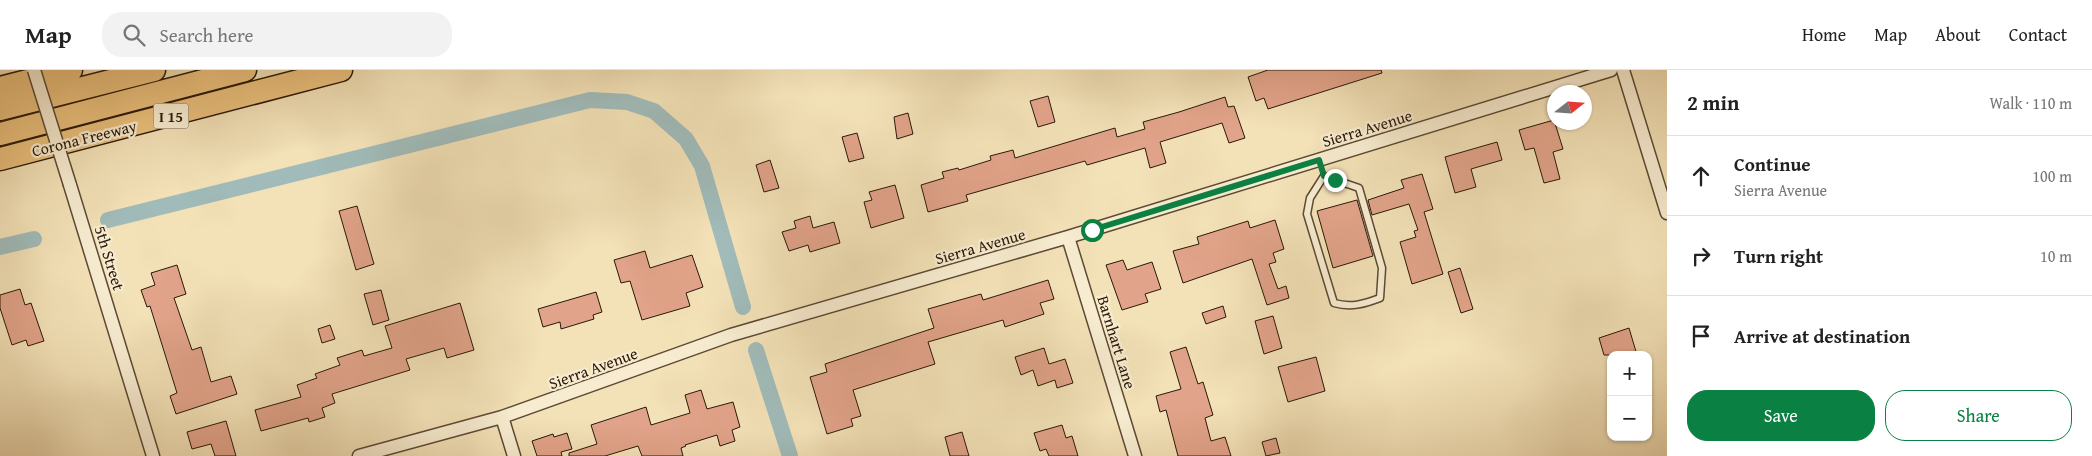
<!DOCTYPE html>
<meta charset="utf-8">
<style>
body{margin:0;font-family:"Gentium Book Plus",serif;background:#f2f2f2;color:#222}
.controls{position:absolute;right:15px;bottom:15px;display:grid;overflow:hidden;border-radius:10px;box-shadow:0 1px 4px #0004}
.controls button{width:45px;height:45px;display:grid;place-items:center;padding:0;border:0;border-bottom:1px solid #e0e0e0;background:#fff;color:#222;font:25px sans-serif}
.compass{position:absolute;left:1547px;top:15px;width:45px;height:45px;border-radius:50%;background:#fff;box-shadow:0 1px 4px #0004;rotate:73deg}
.stop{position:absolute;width:15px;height:15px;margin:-11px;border:4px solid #0b8043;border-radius:50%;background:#fff}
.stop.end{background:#0b8043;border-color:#fff;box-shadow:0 1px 5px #0008}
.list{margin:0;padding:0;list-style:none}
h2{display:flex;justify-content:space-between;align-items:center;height:65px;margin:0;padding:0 20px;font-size:21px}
h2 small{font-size:16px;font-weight:400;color:#767676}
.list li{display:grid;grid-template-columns:32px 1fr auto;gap:15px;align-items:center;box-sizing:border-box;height:80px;padding:0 20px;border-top:1px solid #e0e0e0}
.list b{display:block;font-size:19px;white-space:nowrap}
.list p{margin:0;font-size:16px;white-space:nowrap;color:#767676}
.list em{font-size:16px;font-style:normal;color:#767676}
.actions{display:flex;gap:10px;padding:15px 20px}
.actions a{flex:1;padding:11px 0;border:1px solid #0b8043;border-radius:20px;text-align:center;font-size:18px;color:#0b8043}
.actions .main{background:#0b8043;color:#fff}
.icon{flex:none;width:28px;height:28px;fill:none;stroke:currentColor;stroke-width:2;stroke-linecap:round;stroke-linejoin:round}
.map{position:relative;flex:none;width:1667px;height:386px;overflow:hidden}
header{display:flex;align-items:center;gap:30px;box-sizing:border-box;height:70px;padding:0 25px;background:#fff;border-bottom:1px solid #e0e0e0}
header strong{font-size:24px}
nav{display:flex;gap:28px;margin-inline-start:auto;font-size:18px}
.search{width:350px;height:45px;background:#f2f2f2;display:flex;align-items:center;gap:12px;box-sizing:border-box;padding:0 18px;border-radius:20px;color:#767676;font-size:19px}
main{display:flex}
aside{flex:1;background:#fff}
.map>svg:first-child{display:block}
</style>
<header>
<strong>Map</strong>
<div class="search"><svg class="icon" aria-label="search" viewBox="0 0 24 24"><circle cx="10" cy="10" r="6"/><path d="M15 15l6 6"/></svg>Search here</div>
<nav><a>Home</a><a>Map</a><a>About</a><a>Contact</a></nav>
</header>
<main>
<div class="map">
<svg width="1667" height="386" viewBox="0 0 1667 386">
<rect width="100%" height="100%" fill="#f3e1b7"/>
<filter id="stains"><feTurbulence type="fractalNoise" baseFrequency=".004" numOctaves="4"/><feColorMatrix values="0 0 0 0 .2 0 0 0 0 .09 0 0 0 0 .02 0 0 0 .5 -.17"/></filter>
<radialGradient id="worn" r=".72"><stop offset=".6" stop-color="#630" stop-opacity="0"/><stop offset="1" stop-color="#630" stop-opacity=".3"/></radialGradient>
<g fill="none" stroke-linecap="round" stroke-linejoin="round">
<path stroke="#a0bbb9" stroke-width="16" d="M108,150L590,30L627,32L654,41L686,69L702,96L743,237
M0,177L34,169
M756,280L790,386"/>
</g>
<path fill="#e1a389" stroke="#2a1809" d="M1268,0H1381L1382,3L1268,39L1264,28L1256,31L1248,7Z
M1048,26L1055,52L1038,57L1030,31Z
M1225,27L1228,37L1234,36L1245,68L1229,73L1222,53L1160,72L1166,93L1150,98L1145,78L1087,95L1085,91L966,125L968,131L928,142L921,115L944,108L942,102L958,98L959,100L991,90L990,86L1013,80L1015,88L1115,58L1117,67L1145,59L1143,52L1179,42Z
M908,43L913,64L897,69L894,47Z
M1554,50L1563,79L1553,82L1560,109L1544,113L1534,78L1525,80L1519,60Z
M857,63L864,88L849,92L842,67Z
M1497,72L1502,90L1471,99L1476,117L1455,123L1445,87Z
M770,90L779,118L764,122L756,95Z
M1422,104L1433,139L1424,142L1443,204L1412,214L1400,172L1416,167L1414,161L1418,160L1409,134L1372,145L1368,130L1404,118L1401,110Z
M895,115L904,148L871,158L864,132L872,130L869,122Z
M1357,130L1373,186L1333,198L1317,141Z
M357,136L374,194L356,200L339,141Z
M810,146L813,158L834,152L840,173L810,182L808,175L789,181L782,162L796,158L794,151Z
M1275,150L1284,179L1273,183L1276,192L1269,194L1278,219L1286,216L1289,228L1267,235L1252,189L1183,213L1173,181L1199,174L1197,167L1248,151L1250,158Z
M645,181L650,198L692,185L703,217L686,223L690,236L642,250L630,211L621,213L614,190Z
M1123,190L1127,200L1152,192L1161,219L1145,224L1148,232L1122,240L1106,195Z
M177,195L186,224L174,228L192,280L201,277L211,312L231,306L237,324L176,344L170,326L177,323L150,236L147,237L141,220L155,215L151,203Z
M1460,198L1473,239L1461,243L1448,202Z
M1048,210L1054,229L1040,233L1044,244L1005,257L1003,250L928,272L935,294L853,320L861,346L851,349L853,356L827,364L810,307L827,302L825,294L934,258L928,239L981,224L983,230Z
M20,219L25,235L31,233L44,271L28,276L26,270L12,275L0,238V225Z
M381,220L389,250L373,255L364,224Z
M596,222L602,242L593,245L594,249L561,259L560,252L543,257L538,239Z
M460,233L474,280L447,288L444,278L406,289L410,300L332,324L335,333L322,338L325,347L309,352L308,348L261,361L255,340L301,327L297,315L317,308L315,304L340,295L337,288L362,280L364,286L392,278L385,256Z
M1223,236L1226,247L1206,254L1202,243Z
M1273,246L1282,278L1264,284L1255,251Z
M330,255L335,269L322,273L318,259Z
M1629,258L1637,285H1604L1599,268Z
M1186,277L1198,314L1203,312L1213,345L1205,348L1211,371L1225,367L1231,386H1178L1166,340L1160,342L1156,326L1181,319L1170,282Z
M1044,278L1049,294L1065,289L1073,313L1057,318L1055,310L1038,316L1033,300L1021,305L1015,287Z
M1316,287L1325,321L1288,332L1278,297Z
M701,320L707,339L733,332L740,357L732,360L735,371L720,376L717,365L685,375L686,376L681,378L683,386H642L638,376L605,386H569V383L597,374L591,355L646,337L651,355L690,343L685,325Z
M226,351L236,386H215L211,374L192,379L187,362Z
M1062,355L1066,368L1072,366L1078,386H1049L1046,379L1040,381L1034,363Z
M962,362L969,386H950L945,367Z
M567,363L572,379L561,382L562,386H537L532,371L553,364L554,367Z
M1276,368L1280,383L1266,386L1262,372Z"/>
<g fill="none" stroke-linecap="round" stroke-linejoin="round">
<g stroke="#5c4a34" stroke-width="9">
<path id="service" d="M1324,106L1359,118L1382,198L1380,228C1364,234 1351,238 1334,233L1307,144L1310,128Z"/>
</g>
<g stroke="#5c4a34" stroke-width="15">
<path id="minor" d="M1623,0L1667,143
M70,115L153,386
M1068,167L1135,386
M502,347L514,386
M359,386L502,347L731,265L1068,167L1611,0"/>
</g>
<g stroke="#2a1809" stroke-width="25">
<path id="motorway" d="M0,18L71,0
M0,39L154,0
M0,64L245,0
M0,89L341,0"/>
</g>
<use href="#service" stroke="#f7ecd0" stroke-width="6"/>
<use href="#minor" stroke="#f7ecd0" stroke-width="12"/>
<use href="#motorway" stroke="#eac07c" stroke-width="22"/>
<g stroke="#5c4a34" stroke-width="15" stroke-linecap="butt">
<path id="minor-bridge" d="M34,0L70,115"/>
</g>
<use href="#minor-bridge" stroke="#f7ecd0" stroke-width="12"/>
</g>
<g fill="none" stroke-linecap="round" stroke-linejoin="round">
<path stroke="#0b8043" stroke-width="6" d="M1092,160L1319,90L1324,106L1335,110"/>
</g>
<g text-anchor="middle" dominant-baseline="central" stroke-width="4.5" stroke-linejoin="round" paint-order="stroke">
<rect fill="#f7ecd0" stroke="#685845" stroke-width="1" x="153.5" y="33.5" width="35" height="25" rx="4"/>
<g font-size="15" font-weight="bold" fill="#2a1809">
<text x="171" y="46">I 15</text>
</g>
<g font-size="16" fill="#2a1809" stroke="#f7ecd0">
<text transform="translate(1367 58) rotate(-17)">Sierra Avenue</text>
<text transform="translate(84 68) rotate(-14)">Corona Freeway</text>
<text transform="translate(980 176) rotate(-16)">Sierra Avenue</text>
<text transform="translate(110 188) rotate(73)">5th Street</text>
<text transform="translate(1117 272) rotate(73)">Barnhart Lane</text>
<text transform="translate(593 298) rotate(-20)">Sierra Avenue</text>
</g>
</g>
<rect width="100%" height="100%" filter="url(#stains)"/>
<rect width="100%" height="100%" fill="url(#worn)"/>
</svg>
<div class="controls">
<button>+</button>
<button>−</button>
</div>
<svg class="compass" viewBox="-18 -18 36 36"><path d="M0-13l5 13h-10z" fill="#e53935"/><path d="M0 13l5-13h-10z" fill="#767676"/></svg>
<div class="stop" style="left:1092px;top:160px"></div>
<div class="stop end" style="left:1335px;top:110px"></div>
</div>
<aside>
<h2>2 min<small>Walk · 110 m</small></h2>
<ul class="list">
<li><svg class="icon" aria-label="ahead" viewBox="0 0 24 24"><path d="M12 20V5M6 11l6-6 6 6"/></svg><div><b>Continue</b><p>Sierra Avenue</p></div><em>100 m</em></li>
<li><svg class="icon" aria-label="right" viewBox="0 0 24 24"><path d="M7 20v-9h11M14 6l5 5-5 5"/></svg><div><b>Turn right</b></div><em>10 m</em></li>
<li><svg class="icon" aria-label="arrive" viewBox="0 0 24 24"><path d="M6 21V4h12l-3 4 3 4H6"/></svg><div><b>Arrive at destination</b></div></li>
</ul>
<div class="actions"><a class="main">Save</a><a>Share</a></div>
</aside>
</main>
